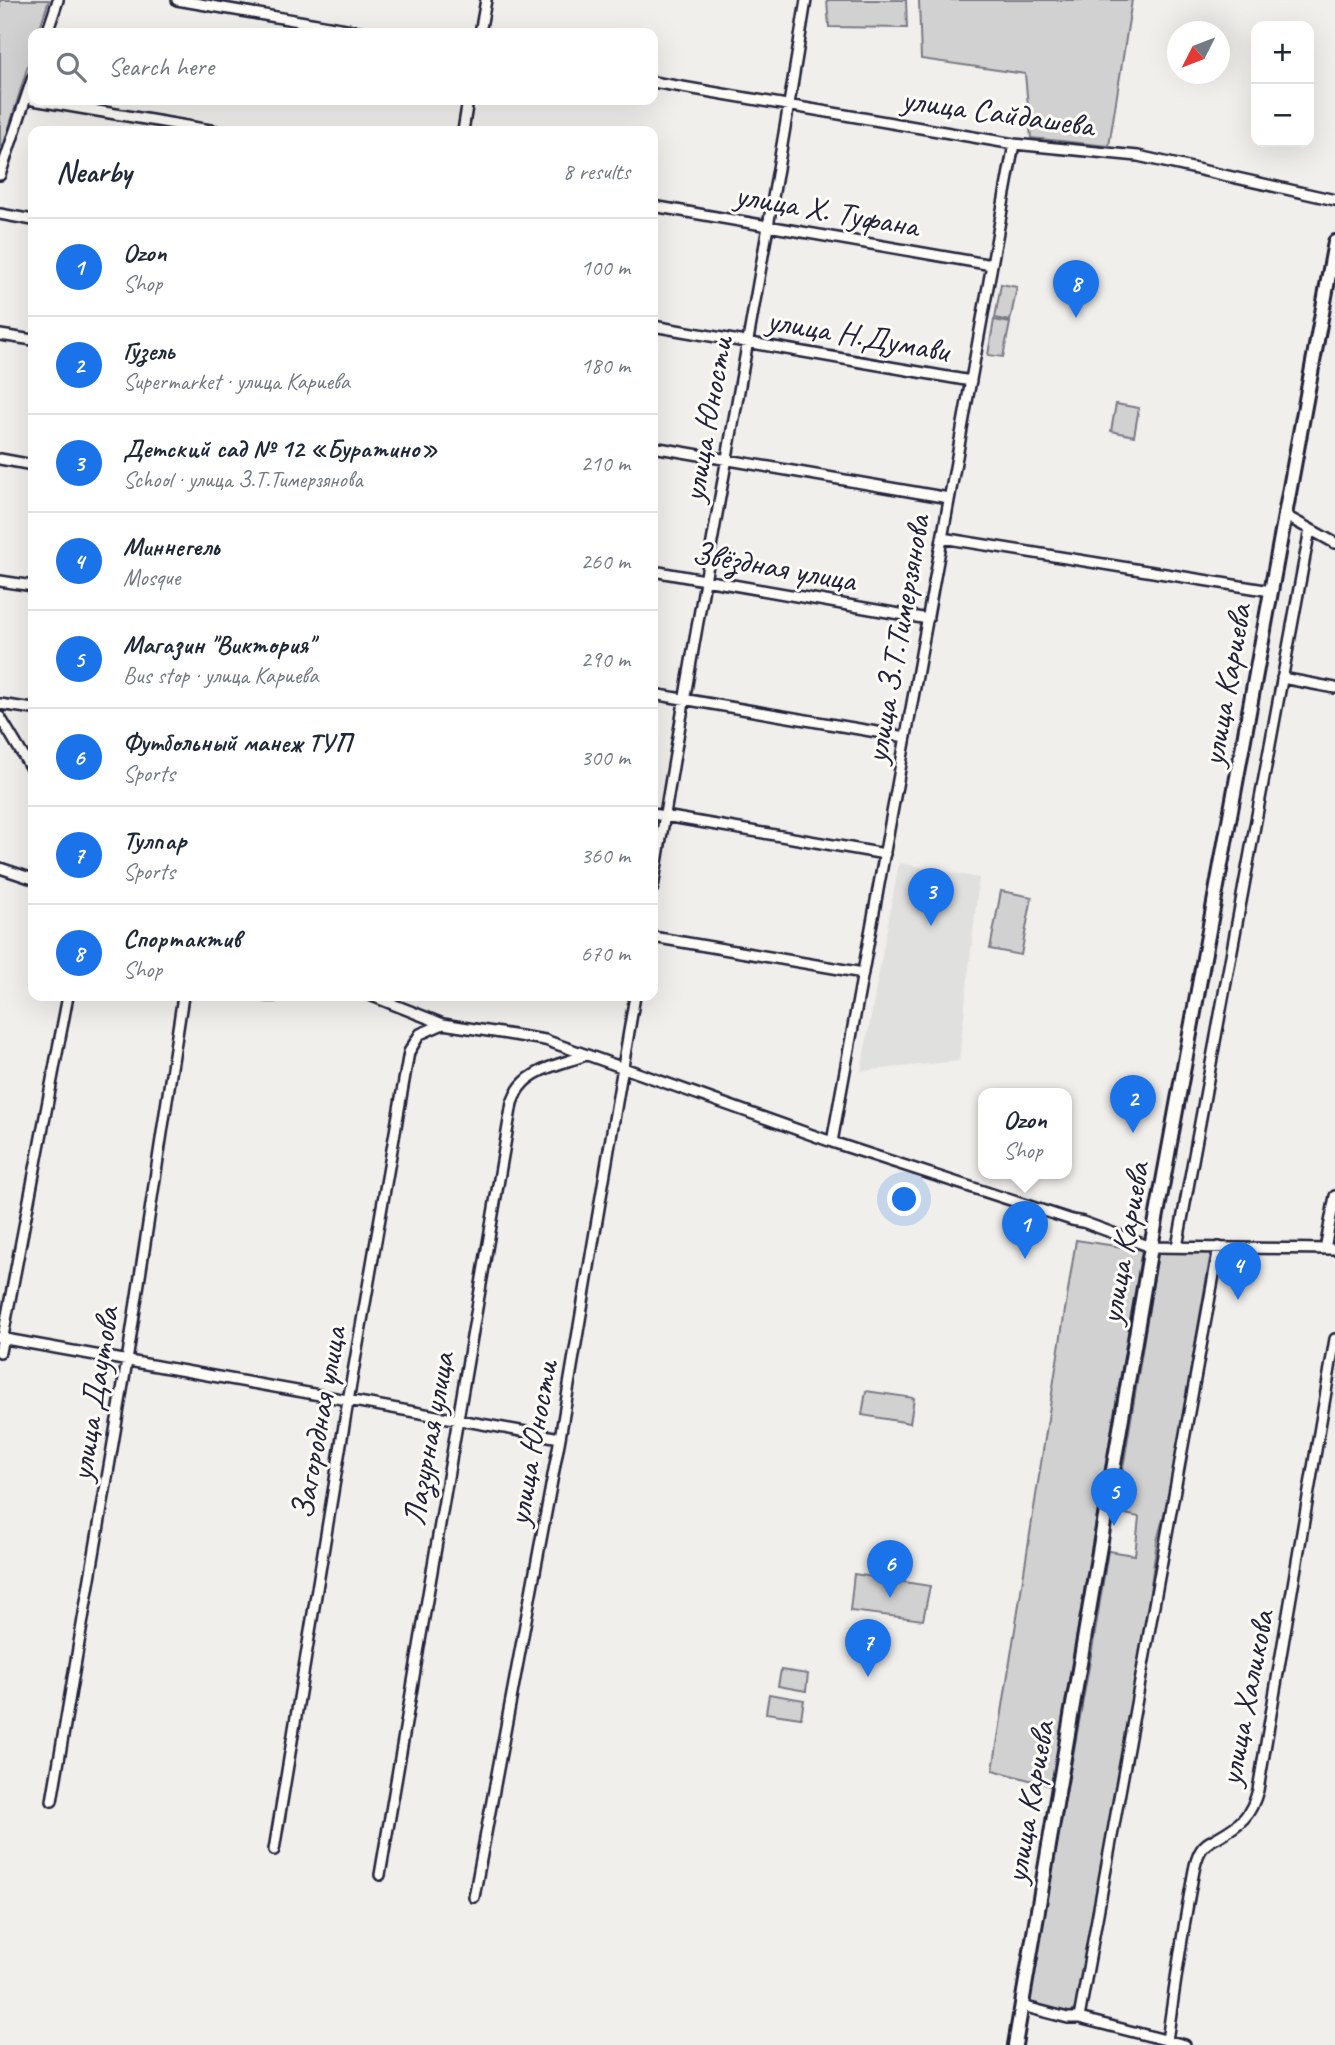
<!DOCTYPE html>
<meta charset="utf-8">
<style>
body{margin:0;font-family:Caveat,sans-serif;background:#f2f2f3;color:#1f2937}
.controls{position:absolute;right:21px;top:21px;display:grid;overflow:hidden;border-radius:14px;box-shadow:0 7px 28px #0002}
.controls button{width:63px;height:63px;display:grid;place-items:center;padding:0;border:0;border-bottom:2px solid #e0e1e3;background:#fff;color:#1f2937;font:35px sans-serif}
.compass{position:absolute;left:1167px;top:21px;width:63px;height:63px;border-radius:50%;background:#fff;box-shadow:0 7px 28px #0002;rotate:228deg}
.you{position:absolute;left:905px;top:1200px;width:24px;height:24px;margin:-18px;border:5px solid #fff;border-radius:50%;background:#1a73e8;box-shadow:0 0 0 10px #1a73e833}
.badge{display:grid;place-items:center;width:46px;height:46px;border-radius:50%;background:#1a73e8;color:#fff;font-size:23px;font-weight:700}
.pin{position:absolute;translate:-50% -58px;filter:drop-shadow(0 2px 4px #0008)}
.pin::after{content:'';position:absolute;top:37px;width:24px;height:21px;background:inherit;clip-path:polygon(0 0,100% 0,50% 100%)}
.popup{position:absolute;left:978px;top:1088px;width:94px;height:91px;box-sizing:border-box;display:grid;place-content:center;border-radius:14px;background:#fff;filter:drop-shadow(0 2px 5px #0005);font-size:23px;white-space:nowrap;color:#747a83}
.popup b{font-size:26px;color:#1f2937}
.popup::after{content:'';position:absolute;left:50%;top:100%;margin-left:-14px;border:14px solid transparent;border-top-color:#fff}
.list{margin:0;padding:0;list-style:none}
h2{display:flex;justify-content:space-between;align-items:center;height:91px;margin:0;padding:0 28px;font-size:30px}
h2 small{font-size:23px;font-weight:400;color:#747a83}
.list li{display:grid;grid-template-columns:46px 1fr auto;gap:21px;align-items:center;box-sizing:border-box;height:98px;padding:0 28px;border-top:2px solid #e0e1e3}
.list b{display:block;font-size:26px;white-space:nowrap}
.list p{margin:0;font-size:23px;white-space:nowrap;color:#747a83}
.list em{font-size:23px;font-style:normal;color:#747a83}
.icon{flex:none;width:38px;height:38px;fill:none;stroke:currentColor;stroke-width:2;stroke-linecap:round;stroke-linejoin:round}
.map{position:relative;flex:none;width:1335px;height:2045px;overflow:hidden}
.search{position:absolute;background:#fff;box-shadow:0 7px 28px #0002;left:28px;top:28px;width:630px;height:77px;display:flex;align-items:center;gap:18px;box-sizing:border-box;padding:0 24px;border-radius:14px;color:#747a83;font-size:26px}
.panel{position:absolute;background:#fff;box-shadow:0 7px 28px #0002;left:28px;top:126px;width:630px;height:875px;border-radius:14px}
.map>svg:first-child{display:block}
</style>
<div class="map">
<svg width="1335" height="2045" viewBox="0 0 1335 2045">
<rect width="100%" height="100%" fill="#f0efec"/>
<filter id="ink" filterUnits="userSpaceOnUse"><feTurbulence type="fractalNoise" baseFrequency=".0143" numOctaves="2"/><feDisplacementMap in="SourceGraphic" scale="14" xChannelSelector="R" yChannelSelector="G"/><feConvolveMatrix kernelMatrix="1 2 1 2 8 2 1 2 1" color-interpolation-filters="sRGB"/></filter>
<g filter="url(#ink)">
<path fill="#e0e0df" d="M899,863L979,878L959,1061L861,1071Z"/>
<path fill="#d2d1d1" stroke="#7a7a86" stroke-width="2" d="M0,0H49L38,33H33V49L0,157Z
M827,0H906L907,28L829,27Z
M919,0H1132L1109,146L1031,138L1025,74L921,59Z
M1001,284L1017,287L1010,321L995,318Z
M994,320L1010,323L1003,357L988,355Z
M1116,404L1139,408L1134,436L1111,431Z
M1001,891L1032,897L1021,955L990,949Z
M1076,1240L1142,1250L1051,1786L993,1770Z
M1211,1252L1169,1495L1157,1541L1143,1642L1079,2004L1075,2009L1067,2014L1036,2006L1029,2000L1094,1639L1108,1551L1135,1555L1139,1517L1116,1512L1158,1253Z
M866,1391L914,1398L910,1423L862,1415Z
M854,1574L930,1586L923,1620L850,1611Z
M781,1670L808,1674L806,1691L778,1686Z
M769,1694L804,1700L801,1718L766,1713Z"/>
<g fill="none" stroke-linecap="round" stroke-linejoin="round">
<g stroke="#22223b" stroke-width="14">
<path id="street" d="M177,0L369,33
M47,33L58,0
M480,33L486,0
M653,82L1014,144L1138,156L1335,200
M33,100L216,131
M463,131L468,100
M0,175L33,77
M653,206L992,265
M0,214L33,220
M653,326L971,381
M0,335L33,340
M653,447L949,498
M0,459L33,465
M1286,516L1335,543
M942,538L1271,591
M653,571L928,619
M0,581L33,586
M1282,678L1335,688
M653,694L906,737
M0,704L33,709
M0,717L33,772
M653,814L885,854
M0,868L33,879
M653,888C700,591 759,297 806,0
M653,937L863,973
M267,996H274
M372,996L443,1024L545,1040L832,1142L1072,1220L1083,1222L1151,1247L1335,1249
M832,1142L1014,144
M1177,1247L1310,529
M1325,1249L1335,1196
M0,1338L560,1438
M0,1352L68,996
M52,1801L127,1361L183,996
M274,1850L348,1401L409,1052L420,1034L443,1024
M380,1875L512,1103C514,1098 516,1092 520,1087C534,1068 565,1063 586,1055
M474,1897L560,1438L635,996
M1022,2006L1068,2018H1079L1185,2045
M1079,2018L1219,1247
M1167,2041C1174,1991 1181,1941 1190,1892C1193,1878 1194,1861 1201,1850C1205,1843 1211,1841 1218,1837C1241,1824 1251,1816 1258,1790L1335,1339"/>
</g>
<g stroke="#22223b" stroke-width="18">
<path id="secondary" d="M1015,2045L1151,1247L1335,242"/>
</g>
<use href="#street" stroke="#fdfcf7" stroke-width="9"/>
<use href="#secondary" stroke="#fdfcf7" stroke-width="12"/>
</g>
</g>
<g text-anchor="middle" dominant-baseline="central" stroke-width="6" stroke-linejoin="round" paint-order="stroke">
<g font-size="33" fill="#22223b" stroke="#fdfcf7">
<text transform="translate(998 112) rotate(8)">улица Сайдашева</text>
<text transform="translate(827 210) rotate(10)">улица Х. Туфана</text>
<text transform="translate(858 335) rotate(10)">улица Н.Думави</text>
<text transform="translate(707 419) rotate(-80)">улица Юности</text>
<text transform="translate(774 566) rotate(10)">Звёздная улица</text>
<text transform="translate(897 639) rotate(-80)">улица З.Т.Тимерзянова</text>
<text transform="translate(1226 685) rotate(-80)">улица Кариева</text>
<text transform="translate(1124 1243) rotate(-80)">улица Кариева</text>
<text transform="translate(94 1394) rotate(-81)">улица Даутова</text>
<text transform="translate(318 1423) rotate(-80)">Загородная улица</text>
<text transform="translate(428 1439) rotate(-80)">Лазурная улица</text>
<text transform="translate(532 1443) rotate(-80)">улица Юности</text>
<text transform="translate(1246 1698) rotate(-79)">улица Халикова</text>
<text transform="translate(1029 1802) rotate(-80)">улица Кариева</text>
</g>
</g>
</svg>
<div class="controls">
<button>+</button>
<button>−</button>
</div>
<svg class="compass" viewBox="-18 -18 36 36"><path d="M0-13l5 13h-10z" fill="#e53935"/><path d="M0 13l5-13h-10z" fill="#747a83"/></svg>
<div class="you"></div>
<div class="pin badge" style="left:1025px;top:1259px">1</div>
<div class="popup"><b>Ozon</b>Shop</div>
<div class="pin badge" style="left:1133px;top:1133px">2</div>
<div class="pin badge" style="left:931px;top:926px">3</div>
<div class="pin badge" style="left:1238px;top:1300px">4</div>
<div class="pin badge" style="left:1114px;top:1526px">5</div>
<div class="pin badge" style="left:890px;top:1598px">6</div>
<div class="pin badge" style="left:868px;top:1677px">7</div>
<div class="pin badge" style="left:1076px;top:318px">8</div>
<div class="search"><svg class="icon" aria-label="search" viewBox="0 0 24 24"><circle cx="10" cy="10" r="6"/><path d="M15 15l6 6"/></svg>Search here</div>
<section class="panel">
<h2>Nearby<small>8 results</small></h2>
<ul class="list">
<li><span class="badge">1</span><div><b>Ozon</b><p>Shop</p></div><em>100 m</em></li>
<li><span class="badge">2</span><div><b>Гузель</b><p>Supermarket · улица Кариева</p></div><em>180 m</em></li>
<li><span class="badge">3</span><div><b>Детский сад № 12 «Буратино»</b><p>School · улица З.Т.Тимерзянова</p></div><em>210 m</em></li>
<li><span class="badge">4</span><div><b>Миннегель</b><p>Mosque</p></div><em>260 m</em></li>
<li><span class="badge">5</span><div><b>Магазин &quot;Виктория&quot;</b><p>Bus stop · улица Кариева</p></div><em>290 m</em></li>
<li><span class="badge">6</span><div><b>Футбольный манеж ТУП</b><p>Sports</p></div><em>300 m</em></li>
<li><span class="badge">7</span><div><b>Тулпар</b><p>Sports</p></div><em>360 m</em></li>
<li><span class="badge">8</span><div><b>Спортактив</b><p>Shop</p></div><em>670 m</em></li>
</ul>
</section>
</div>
